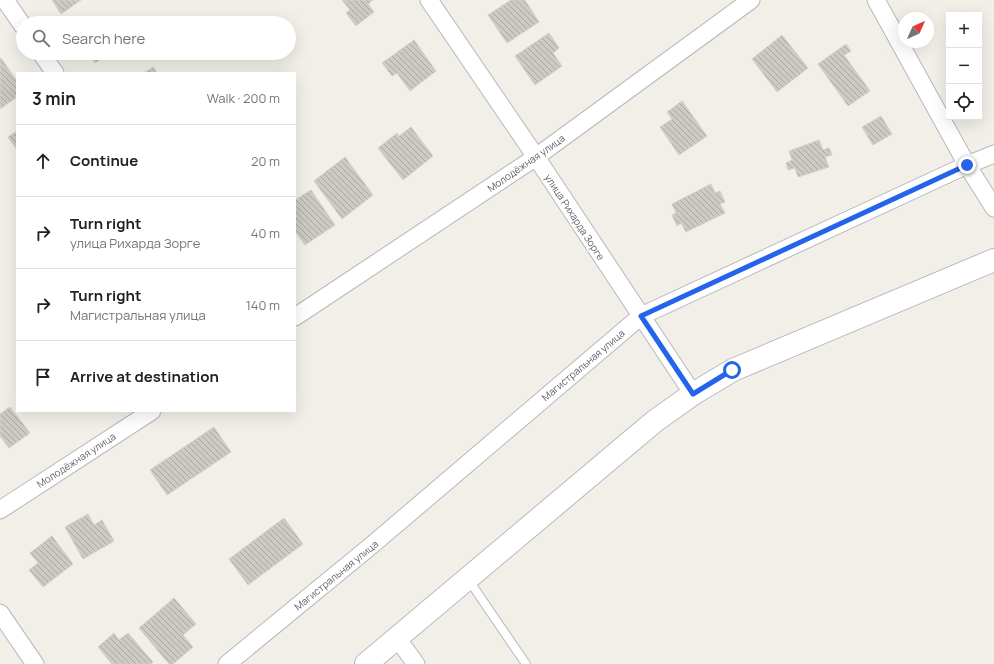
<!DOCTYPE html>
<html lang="en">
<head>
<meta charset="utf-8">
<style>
  :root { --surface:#fff; --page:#f2f2f2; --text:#202124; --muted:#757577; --line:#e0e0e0 }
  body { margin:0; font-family:Manrope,sans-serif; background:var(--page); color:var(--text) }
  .controls { position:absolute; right:12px; top:12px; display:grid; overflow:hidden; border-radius:0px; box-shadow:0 4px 16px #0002 }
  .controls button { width:36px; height:36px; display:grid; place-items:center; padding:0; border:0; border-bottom:1px solid var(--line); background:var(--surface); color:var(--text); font:20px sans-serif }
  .compass { position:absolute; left:898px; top:12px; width:36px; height:36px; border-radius:50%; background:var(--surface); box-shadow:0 4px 16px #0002; rotate:45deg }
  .stop { position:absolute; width:12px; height:12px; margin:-9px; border:3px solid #2563eb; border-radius:50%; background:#fff }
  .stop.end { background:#2563eb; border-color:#fff; box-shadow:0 1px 4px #0008 }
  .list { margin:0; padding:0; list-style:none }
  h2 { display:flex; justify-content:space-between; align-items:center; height:52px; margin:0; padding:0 16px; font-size:17px }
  h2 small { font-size:13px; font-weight:400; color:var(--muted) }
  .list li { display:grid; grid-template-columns:26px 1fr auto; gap:12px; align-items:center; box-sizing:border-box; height:72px; padding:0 16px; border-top:1px solid var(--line) }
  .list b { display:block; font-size:15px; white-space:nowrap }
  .list p { margin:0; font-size:13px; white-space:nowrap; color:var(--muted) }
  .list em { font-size:13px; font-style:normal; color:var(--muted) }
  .icon { flex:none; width:22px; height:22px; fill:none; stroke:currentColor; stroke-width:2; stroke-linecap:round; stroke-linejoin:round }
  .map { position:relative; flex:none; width:994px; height:664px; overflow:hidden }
  .search { position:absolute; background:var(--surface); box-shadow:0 4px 16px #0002; left:16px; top:16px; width:280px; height:44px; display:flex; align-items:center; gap:10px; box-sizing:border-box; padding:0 14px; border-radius:22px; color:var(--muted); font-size:15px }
  .panel { position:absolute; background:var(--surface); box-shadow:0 4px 16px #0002; left:16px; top:72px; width:280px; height:340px; border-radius:0px }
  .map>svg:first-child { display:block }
  .building { fill:url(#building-back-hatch); stroke:#d6d1c6 }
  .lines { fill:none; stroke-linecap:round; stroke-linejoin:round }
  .service-casing { stroke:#b5b8bc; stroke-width:10 }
  .minor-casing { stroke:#b5b8bc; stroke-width:19 }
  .secondary-casing { stroke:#b6babf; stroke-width:24 }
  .service { stroke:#fff; stroke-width:8 }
  .minor { stroke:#fff; stroke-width:17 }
  .secondary { stroke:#fff; stroke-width:22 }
  .route { stroke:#2563eb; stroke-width:5 }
  .labels { text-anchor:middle; stroke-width:3; stroke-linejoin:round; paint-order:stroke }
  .street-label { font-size:10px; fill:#5f6368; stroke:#fff }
</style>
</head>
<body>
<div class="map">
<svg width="994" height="664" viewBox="0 0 994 664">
  <defs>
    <pattern id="building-back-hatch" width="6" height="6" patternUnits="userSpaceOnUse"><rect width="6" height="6" fill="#cccac5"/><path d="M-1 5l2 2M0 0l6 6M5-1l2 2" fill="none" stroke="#a9a8a4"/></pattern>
  </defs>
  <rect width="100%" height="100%" fill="#f1efe8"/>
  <path class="building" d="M52,0H81L61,14Z
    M342,0H373L368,4L374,12L356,26L346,13L350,10Z
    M511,0H525L539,22L507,43L488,15Z
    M104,16L109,23H93Z
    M549,33L559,48L553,53L562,66L535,85L515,56Z
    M782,35L808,68L777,92L752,59Z
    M414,40L436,71L410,91L397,73L392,76L382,63Z
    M846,44L851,51L844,55L870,91L848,106L818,64Z
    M88,53H110L95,63Z
    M1,58L17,81V97L0,109V59Z
    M153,67L157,73H144Z
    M682,101L707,136L679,155L660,127L672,119L667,112Z
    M881,116L892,134L873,145L862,127Z
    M411,127L433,156L403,180L378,148L397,133L399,136Z
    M17,131V150L8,137Z
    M819,140L823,150L829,148L832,155L825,157L829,167L798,177L795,168L788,170L786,163L792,160L789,151Z
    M345,157L373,195L342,219L314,181Z
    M711,184L715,193L720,191L725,202L720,204L725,213L686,232L681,223L677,226L672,215L676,213L672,204Z
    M311,190L335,225L305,245L295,231V200Z
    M10,407L30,433L9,448L0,436V414Z
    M214,427L231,452L167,495L150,470Z
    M88,514L94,525L102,520L114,541L83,559L65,527Z
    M284,518L303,544L248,585L229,559Z
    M52,536L73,564L43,587L29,570L38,563L30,553Z
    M174,598L196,624L183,635L193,647L173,664H169L139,628Z
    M114,633L119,640L128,633L153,662L151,664H112L98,647Z"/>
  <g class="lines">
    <g class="service-casing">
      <path id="service" d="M468,579L526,664"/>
    </g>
    <g class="minor-casing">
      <path id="minor" d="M5,0L23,26
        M429,0L536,157L693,394
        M876,0L967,165L994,208
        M41,53L55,73
        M295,317L536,157L751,0
        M0,510L152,411
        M0,613L35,664
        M397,638L416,664
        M227,664L372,545L641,316L967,165L994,154"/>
    </g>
    <g class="secondary-casing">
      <path id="secondary" d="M366,664L655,421L693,394L733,370L994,260"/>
    </g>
    <use href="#service" class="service"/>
    <use href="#minor" class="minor"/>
    <use href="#secondary" class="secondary"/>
  </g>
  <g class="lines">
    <path class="route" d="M732,370L693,394L641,316L967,165"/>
  </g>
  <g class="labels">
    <g class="street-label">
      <text transform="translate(526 163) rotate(-35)" y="4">Молодёжная улица</text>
      <text transform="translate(575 217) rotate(57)" y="4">улица Рихарда Зорге</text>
      <text transform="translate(583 365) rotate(-40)" y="4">Магистральная улица</text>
      <text transform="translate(76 460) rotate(-33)" y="4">Молодёжная улица</text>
      <text transform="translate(336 575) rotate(-39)" y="4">Магистральная улица</text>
    </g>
  </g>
</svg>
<div class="controls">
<button>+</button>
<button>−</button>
<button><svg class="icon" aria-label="locate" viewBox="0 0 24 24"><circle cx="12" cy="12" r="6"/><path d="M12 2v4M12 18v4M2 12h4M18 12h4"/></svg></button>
</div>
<svg class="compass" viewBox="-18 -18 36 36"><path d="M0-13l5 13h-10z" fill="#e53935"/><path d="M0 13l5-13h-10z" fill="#757577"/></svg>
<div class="stop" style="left:732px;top:370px"></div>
<div class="stop end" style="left:967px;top:165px"></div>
<div class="search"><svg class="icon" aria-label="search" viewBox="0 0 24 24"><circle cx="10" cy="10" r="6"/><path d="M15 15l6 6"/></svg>Search here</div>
<section class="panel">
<h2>3 min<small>Walk · 200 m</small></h2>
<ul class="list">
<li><svg class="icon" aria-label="ahead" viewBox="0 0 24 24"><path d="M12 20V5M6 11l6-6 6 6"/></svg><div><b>Continue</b></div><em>20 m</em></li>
<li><svg class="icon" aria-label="right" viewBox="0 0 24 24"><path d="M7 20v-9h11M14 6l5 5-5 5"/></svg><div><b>Turn right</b><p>улица Рихарда Зорге</p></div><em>40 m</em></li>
<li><svg class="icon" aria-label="right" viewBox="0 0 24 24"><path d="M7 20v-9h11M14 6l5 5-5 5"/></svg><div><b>Turn right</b><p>Магистральная улица</p></div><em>140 m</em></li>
<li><svg class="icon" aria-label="arrive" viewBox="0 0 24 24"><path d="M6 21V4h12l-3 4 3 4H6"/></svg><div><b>Arrive at destination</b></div></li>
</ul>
</section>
</div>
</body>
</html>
